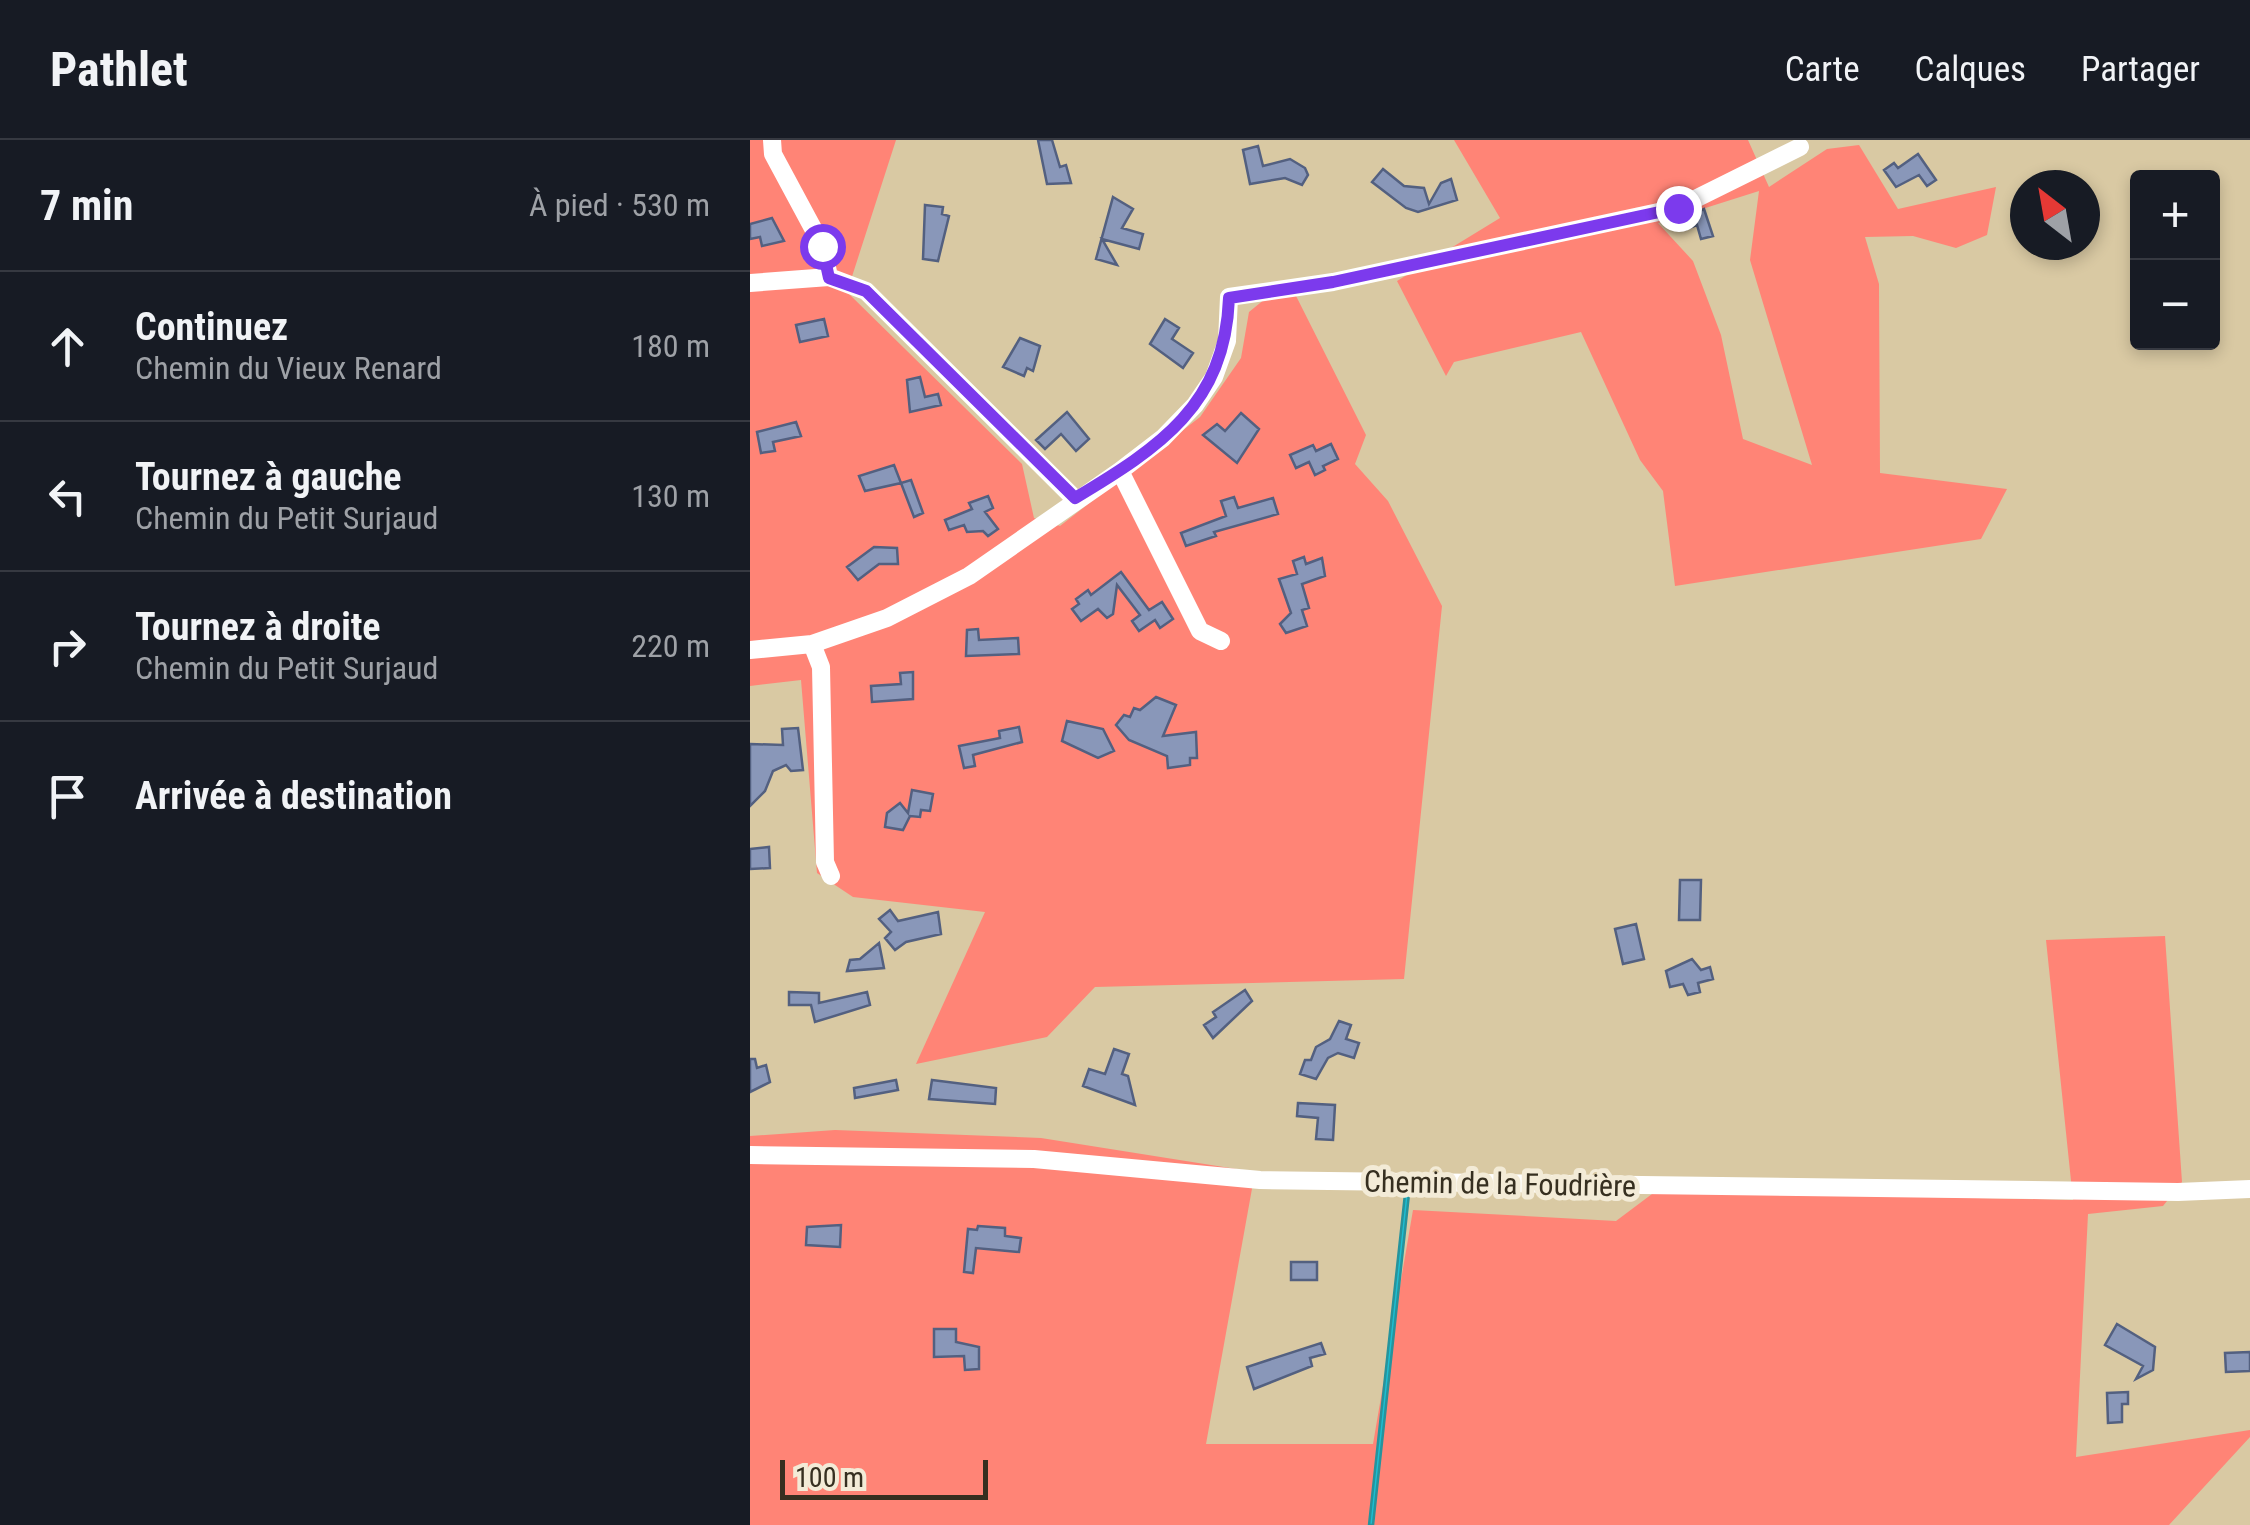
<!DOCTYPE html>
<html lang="fr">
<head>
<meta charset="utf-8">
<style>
  :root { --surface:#171b24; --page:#242831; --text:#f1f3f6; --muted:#9ea1a6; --line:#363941 }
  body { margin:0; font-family:"Roboto Condensed",sans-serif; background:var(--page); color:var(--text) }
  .controls { position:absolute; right:30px; top:30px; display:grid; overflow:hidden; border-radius:10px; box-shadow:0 5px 15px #0003 }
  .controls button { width:90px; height:90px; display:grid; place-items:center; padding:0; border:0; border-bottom:2px solid var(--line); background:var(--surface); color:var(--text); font:50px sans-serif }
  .compass { position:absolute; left:1260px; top:30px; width:90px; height:90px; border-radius:50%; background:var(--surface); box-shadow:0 5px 15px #0003; rotate:329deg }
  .scale { position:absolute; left:30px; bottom:25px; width:208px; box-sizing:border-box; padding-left:10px; border:5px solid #362f20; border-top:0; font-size:28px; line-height:35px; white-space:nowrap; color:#362f20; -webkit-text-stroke:8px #f3ebd7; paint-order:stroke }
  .stop { position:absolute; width:30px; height:30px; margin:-22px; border:8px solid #7c3aed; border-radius:50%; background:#fff }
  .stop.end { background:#7c3aed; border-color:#fff; box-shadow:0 2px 10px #0008 }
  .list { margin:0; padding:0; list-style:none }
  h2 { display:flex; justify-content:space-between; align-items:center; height:130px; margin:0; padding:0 40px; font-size:42px }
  h2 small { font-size:32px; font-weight:400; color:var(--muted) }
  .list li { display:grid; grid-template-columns:65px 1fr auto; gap:30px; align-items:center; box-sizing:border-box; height:150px; padding:0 40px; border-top:2px solid var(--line) }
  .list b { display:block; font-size:38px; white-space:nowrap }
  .list p { margin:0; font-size:32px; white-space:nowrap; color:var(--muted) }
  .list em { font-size:32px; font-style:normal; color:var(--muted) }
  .icon { flex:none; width:55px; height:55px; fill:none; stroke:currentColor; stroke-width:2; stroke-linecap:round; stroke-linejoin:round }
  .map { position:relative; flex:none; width:1500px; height:1385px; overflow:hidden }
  header { display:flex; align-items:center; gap:60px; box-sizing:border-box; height:140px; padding:0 50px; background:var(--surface); border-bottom:2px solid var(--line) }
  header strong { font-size:48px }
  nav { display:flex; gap:55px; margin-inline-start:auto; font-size:35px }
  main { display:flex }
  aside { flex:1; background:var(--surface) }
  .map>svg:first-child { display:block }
  .green { fill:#ff8476; fill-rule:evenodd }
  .water { fill:#1fbed1; stroke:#26939c; stroke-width:2.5 }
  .building { fill:#8997b9; stroke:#536080; stroke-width:2.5 }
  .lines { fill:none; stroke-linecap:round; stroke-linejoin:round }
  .minor { stroke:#fff; stroke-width:18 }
  .route { stroke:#7c3aed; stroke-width:12 }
  .labels { text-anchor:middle; stroke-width:10; stroke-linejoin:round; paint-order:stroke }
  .street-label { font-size:30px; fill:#362f20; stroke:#f3ebd7 }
</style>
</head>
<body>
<header>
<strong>Pathlet</strong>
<nav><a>Carte</a><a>Calques</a><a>Partager</a></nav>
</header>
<main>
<aside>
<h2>7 min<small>À pied · 530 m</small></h2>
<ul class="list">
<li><svg class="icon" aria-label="ahead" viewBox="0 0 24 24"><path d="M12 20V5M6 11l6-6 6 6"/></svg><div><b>Continuez</b><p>Chemin du Vieux Renard</p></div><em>180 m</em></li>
<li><svg class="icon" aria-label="left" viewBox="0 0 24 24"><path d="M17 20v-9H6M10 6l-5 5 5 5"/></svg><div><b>Tournez à gauche</b><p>Chemin du Petit Surjaud</p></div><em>130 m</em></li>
<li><svg class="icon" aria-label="right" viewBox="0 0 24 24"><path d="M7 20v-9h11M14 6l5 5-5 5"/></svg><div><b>Tournez à droite</b><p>Chemin du Petit Surjaud</p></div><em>220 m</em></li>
<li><svg class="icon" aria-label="arrive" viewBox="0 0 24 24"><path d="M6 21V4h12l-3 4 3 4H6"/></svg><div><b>Arrivée à destination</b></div></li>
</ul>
</aside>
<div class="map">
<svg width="1500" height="1385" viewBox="0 0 1500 1385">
  <rect width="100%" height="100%" fill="#d9c9a3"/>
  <path class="green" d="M0,0H146L97,152L272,324L284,378L310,386L450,277L491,218L499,172L538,140L616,295L605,324L638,361L692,466L654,839L345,847L297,897L166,924L235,772L103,757L67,733L51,540L0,546Z
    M704,0H998L1019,47L1077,9L1109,5L1148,69L1246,47L1237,95L1206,108L1163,96L1115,97L1129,144L1130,333L1257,349L1231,399L925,446L913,351L890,320L831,192L704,222L696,236L647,141L750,78ZM1009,51L1000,120L1062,325L993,299L971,195L943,121L908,83Z
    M1415,796L1432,1042L1413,1066L1338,1074L1326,1317L1500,1290V1297L1419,1385H0V996L85,990L291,998L505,1032L456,1304H623L663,1070L866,1081L906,1051L1323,1060L1296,800Z"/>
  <path class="water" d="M655,1054H659L623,1385H619Z"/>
  <path class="building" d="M288,0H302L310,27L316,25L321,43L297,44Z
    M508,6L513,26L540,19L555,28L558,35L552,45L535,38L500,44L493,10Z
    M1168,14L1186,40L1177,46L1169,35L1146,47L1134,30L1144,23L1148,28Z
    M633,29L654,46L674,48L679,64L691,43L701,39L707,60L668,72L656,68L622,42Z
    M363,57L383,69L372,88L393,94L389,109L352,99L367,125L346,119Z
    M175,65L193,67L192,74L199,76L188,121L173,119Z
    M954,69L963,96L951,99L947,85L936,89L933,79Z
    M22,78L34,101L12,106L10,97L0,99V84Z
    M74,179L78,196L50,202L46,185Z
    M415,179L429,188L422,199L443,213L433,228L400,204Z
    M270,198L290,206L283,231L277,228L274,236L253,227Z
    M170,237L175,257L188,254L191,265L160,272L157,240Z
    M317,272L339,299L326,311L311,294L295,309L286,300Z
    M491,273L509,289L487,323L453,295L467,284L475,291Z
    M46,282L51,296L23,302L25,311L11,313L7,292Z
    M581,304L588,319L573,326L575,330L565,335L559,322L546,328L540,315L563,305L566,311Z
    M144,325L151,343L115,351L109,336Z
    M161,340L173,373L164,377L151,343Z
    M238,356L243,368L235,372L248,389L238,396L233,391L217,392L214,385L199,390L195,380L222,369L219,363Z
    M484,357L488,368L523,358L528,374L464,392L466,396L436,406L431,393L476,376L471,361Z
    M124,407L147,408L148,424H129L108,440L97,427Z
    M554,417L556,424L572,418L575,436L552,444L559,468L552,470L557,486L536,493L530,484L541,473L529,439L547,434L543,421Z
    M371,432L399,470L412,462L423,479L410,488L405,480L389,491L382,481L390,475L367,445L363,474L357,478L348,469L331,481L322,469L329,464L326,459L338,450L341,455Z
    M228,489L229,500L268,498L269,514L216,516L217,490Z
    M163,532V559L122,562L121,546L151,544L150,533Z
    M406,557L426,565L413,596L446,592L447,618H440V625L418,628L417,616L379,600L366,585L374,575L380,577L384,568L390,570Z
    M317,581L353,589L364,611L348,618L312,601Z
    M269,587L272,602L223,615L225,626L214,628L209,606L250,598L249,591Z
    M48,588L53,630L41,631L36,625L23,631L15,651L0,666V604L33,605L32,589Z
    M162,650L183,654L180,671L171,670L170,677L160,676L153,690L135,687L137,673L150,663L158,673Z
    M19,707L20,728L0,729V709Z
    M930,740H951L950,780H929Z
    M140,770L148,781L188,772L191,794L156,802L145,810L135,798L141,792L129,779Z
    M886,784L894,819L873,824L865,789Z
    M129,803L134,828L97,831L100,820L110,819Z
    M942,819L951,830L960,827L963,839L948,843L950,852L938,855L933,844L920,847L916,831Z
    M495,850L502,861L463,898L454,885L466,877L463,872Z
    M39,852L69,853V863L117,852L120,865L65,882L61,865H39Z
    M589,881L601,885L596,899L609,903L604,918L588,913L578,918L566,939L550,934L555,920H561L566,907L580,899Z
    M364,909L379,914L372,934L378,936L385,965L333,946L339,929L355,934Z
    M0,919H5L7,928L16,925L20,942L0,952Z
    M146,940L148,950L105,958L104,948Z
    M182,940L246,948L245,964L179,959Z
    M548,963L585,965L583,1000L566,999L568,978L547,976Z
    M91,1085L90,1107L56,1105L57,1087Z
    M228,1086L255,1088V1096L271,1098L269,1112L226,1108L223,1133L214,1132L218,1089L227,1090Z
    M541,1122H567V1140H541Z
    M1367,1184L1405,1207L1403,1230L1386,1239L1393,1226L1355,1205Z
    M184,1189H206V1202L229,1207V1229L215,1230L214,1216L184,1217Z
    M571,1203L575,1214L560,1218L562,1226L504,1249L497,1227Z
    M1500,1212V1231L1476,1232L1475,1213Z
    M1378,1252V1264H1372V1282L1358,1283L1357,1253Z"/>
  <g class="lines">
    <path class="minor" d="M22,0L23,14L73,107L79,137
      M0,143L79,137L116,151L325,359
      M370,331L450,491L471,501
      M62,504L71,527L75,722L81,736
      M0,510L62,504L137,478L219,436L370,331L413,298L445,265L464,237L477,201L479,157L583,142L927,68L1050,7
      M0,1015L284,1019L510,1040L1428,1052L1500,1049"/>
  </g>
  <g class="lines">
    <path class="route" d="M72,106L79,138L116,151L325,358C410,307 475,265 479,158L583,142L928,68"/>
  </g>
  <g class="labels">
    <g class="street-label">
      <text transform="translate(750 1044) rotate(1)" y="10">Chemin de la Foudrière</text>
    </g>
  </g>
</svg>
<div class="controls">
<button>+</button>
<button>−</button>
</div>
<svg class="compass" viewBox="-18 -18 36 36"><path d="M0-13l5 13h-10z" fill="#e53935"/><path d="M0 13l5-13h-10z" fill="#9ea1a6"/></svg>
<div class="scale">100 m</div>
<div class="stop" style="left:72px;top:106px"></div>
<div class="stop end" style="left:928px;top:68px"></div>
</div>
</main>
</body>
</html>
